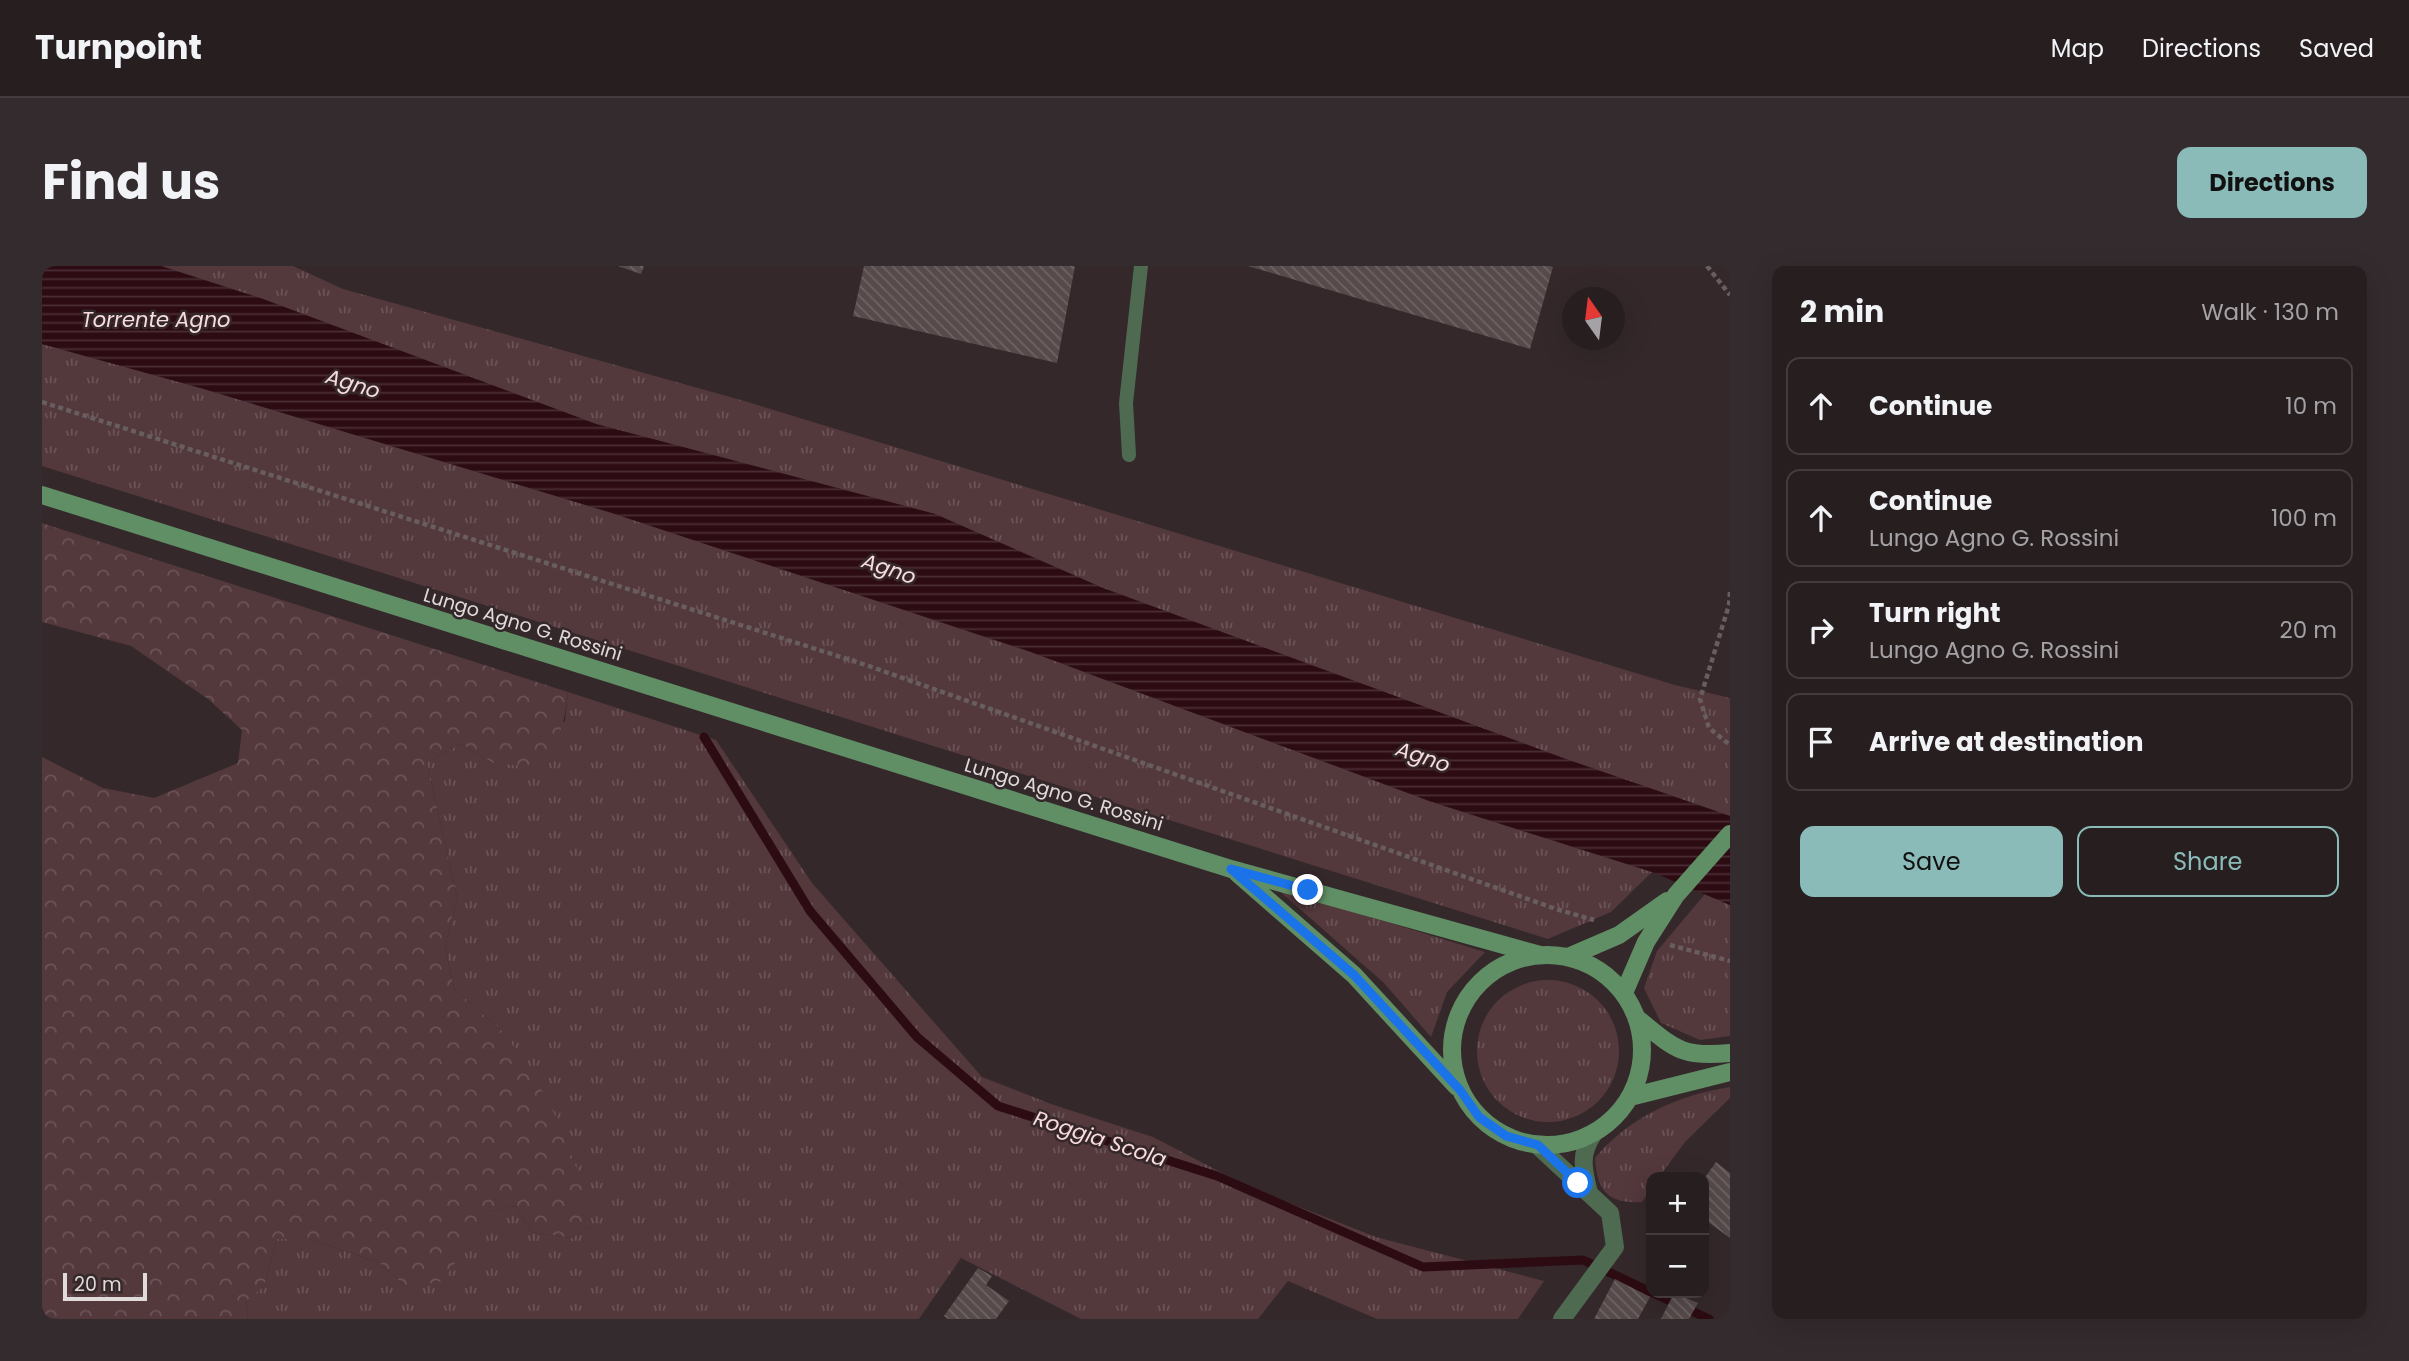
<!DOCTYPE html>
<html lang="en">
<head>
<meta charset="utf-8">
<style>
  :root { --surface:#271e20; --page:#332b2d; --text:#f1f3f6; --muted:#a4a2a5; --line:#433c3e; --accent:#8bbbb9 }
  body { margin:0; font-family:Poppins,sans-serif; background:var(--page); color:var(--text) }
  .controls { position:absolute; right:21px; bottom:21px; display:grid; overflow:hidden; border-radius:14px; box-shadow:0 7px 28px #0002 }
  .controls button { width:63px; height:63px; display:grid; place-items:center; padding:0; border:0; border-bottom:2px solid var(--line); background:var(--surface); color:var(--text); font:35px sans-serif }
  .compass { position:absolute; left:1520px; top:21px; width:63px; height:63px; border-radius:50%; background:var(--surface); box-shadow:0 7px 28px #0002; rotate:346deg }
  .scale { position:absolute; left:21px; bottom:18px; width:84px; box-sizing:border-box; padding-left:7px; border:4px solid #e1dada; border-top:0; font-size:19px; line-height:24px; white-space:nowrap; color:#e1dada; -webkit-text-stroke:5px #34282a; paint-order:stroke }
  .stop { position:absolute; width:21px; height:21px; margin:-16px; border:5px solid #1a73e8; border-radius:50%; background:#fff }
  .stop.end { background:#1a73e8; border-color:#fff; box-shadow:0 2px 7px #0008 }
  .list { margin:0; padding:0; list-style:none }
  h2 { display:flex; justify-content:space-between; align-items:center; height:91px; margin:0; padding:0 28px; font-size:30px }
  h2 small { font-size:23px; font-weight:400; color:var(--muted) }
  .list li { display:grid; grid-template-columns:46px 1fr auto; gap:21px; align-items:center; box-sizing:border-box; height:98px; margin:0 14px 14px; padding:0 14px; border:2px solid var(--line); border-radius:14px }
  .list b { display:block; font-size:26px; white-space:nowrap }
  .list p { margin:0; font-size:23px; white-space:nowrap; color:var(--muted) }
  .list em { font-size:23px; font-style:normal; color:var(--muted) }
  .actions { display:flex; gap:14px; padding:21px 28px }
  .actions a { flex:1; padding:16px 0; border:2px solid var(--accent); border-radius:14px; text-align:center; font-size:24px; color:var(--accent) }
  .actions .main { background:var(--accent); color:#111 }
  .icon { flex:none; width:38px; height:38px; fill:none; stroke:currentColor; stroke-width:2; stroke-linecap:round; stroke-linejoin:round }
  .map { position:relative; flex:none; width:1688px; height:1053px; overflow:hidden; border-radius:14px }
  header { display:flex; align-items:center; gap:42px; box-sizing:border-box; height:98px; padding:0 35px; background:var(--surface); border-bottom:2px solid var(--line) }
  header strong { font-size:33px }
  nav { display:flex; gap:38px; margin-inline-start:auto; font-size:24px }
  .intro { display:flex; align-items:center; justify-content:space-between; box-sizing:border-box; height:168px; padding:0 42px }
  h1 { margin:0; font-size:49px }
  .button { padding:18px 32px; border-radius:14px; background:var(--accent); color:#111; font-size:24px; font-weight:700 }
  main { display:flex; gap:42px; padding:0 42px }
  aside { flex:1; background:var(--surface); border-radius:14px; box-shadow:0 7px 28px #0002 }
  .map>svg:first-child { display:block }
  .grass { fill:url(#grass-tufts) }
  .forest { fill:url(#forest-crowns) }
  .water { fill:url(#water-rules) }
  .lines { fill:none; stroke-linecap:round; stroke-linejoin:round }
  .stream { stroke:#2d0b13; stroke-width:9 }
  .building { fill:url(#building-back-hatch) }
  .path { stroke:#685e5f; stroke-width:4.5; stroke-dasharray:5 3.5; stroke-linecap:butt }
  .service { stroke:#4e6b51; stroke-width:14 }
  .minor { stroke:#4e6b51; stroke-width:18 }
  .secondary { stroke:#608e65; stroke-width:18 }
  .route { stroke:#1a73e8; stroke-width:9 }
  .labels { text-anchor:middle; stroke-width:5; stroke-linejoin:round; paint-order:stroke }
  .street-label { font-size:19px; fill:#e1dada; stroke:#34282a }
  .water-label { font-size:21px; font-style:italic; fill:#fadbdf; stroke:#34282a }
</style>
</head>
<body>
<header>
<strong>Turnpoint</strong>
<nav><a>Map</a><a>Directions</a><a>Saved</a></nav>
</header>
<div class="intro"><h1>Find us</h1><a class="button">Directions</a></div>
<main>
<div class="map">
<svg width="1688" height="1053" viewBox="0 0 1688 1053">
  <defs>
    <pattern id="grass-tufts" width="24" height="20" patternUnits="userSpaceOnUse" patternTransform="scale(1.75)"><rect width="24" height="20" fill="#53383c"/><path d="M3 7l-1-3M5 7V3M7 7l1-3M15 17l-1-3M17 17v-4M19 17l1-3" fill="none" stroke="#6b5458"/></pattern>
    <pattern id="forest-crowns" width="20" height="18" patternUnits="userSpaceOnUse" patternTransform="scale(1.75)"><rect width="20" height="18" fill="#53383c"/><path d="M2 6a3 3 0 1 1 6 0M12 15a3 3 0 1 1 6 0" fill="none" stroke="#6b5458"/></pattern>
    <pattern id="water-rules" width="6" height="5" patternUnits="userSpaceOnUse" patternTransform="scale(1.75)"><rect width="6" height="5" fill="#2d0b13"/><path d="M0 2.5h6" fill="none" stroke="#4b2e35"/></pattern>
    <pattern id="building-back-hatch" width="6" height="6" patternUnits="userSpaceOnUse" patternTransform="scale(1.75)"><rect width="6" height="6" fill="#564a4b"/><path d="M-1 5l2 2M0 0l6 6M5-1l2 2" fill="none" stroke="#6e6464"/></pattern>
  </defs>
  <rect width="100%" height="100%" fill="#34282a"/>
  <path class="grass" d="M119,0H251L301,23L699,134L1633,419L1688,432V550L1521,492L1061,322L893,248L554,158L221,33Z
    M0,78L162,123L570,247L989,386L1390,536L1610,606L1569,646L1506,673L0,200Z
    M526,426L674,474L770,617L940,811L1009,838L1111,871L1209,922L1334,971L1502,1015L1476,1053H1335L1246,1015L1216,1053H1039L919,992L877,1053H206L204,1034L222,1020L235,973H268L338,997L365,1022L426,978L440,947L474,940L490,966L529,972L548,961L464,769L412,722L403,682L415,631L385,496L419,478L453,498L523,455Z
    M1234,622L1443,686L1405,726L1389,771L1342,717Z
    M1663,628L1688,639V770L1658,774L1619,757L1602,722L1615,685Z
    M1435 785a71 71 0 1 1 142 0a71 71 0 1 1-142 0Z
    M1688,821V832L1643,876L1617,911H1609V922L1600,936C1566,938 1555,925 1553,892C1587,851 1636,829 1688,821Z"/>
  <path class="forest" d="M0,257L526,426C522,462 518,475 491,500L453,498L419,478L385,496L415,631L403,682L412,722L464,769L508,837L539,913L548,961L529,972L490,966L474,940L441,947L426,978L401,1015L365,1022L338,997L268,973H235L222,1020L204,1035L206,1053H0V491L61,522L112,532L196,497L200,464L166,433L89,380L0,356Z"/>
  <path class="water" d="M0,0H119L221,33L554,158L893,248L1061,322L1521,492L1688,550V639L1610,606L1390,536L989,386L570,247L162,123L0,78Z"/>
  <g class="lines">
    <path class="stream" d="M662,471L768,645L875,771L956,840L1175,910L1381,1001L1541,994L1609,1026
      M1611,1027L1667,1053"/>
  </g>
  <path class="building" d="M576,0H602L599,8Z
    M822,0H1033L1015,97L811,50Z
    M1206,0H1508L1511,1L1488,83Z
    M1674,896L1688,907V972L1662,953V913Z
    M936,1002L950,1010L944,1019L967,1035L954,1053H906L902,1050Z
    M1573,1013L1608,1031L1596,1053H1552Z
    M1632,1027L1656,1037L1647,1053H1619Z"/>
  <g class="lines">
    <path class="path" d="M1665,0L1688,29
      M0,136L824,399L1514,643L1552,654
      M1688,326L1687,339L1658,433L1667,462L1688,479
      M1628,679L1688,695"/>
    <path class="service" d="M1087,189L1084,137L1099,0"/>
    <path class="minor" d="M1495,879L1568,947L1573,981L1520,1053
      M1547,927C1541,903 1537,888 1552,867"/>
    <path class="secondary" d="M0,229L1189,603L1498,689
      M1195,607L1312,709L1415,821
      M1410 784a95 95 0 1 1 190 0a95 95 0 1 1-190 0Z
      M1526,691L1577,669L1625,635
      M1582,727L1604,676L1634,629L1688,568
      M1596,753C1632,782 1639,792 1688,787
      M1588,831L1688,806"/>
  </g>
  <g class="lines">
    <path class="route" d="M1266,624L1189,603L1312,709L1418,824L1437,851L1464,870L1496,879L1536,917"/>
  </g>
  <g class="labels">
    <g class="street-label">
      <text transform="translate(481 358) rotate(17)" y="7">Lungo Agno G. Rossini</text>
      <text transform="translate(1022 528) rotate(17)" y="7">Lungo Agno G. Rossini</text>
    </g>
    <g class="water-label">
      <text x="114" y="61">Torrente Agno</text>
      <text transform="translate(311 118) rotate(17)" y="7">Agno</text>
      <text transform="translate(847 303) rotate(19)" y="7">Agno</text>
      <text transform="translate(1381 491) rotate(19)" y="7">Agno</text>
      <text transform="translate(1058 873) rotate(18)" y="7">Roggia Scola</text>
    </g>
  </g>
</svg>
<div class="controls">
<button>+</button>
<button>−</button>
</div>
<svg class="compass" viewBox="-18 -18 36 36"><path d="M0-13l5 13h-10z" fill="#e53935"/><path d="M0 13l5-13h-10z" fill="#a4a2a5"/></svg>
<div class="scale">20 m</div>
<div class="stop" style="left:1536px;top:917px"></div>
<div class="stop end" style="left:1266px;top:624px"></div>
</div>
<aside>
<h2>2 min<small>Walk · 130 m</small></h2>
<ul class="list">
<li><svg class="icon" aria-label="ahead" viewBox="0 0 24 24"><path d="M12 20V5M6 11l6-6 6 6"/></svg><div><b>Continue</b></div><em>10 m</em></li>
<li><svg class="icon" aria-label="ahead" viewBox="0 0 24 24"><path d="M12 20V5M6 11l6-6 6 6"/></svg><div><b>Continue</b><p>Lungo Agno G. Rossini</p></div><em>100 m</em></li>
<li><svg class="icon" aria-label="right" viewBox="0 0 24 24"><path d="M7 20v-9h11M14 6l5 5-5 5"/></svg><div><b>Turn right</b><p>Lungo Agno G. Rossini</p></div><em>20 m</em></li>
<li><svg class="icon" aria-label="arrive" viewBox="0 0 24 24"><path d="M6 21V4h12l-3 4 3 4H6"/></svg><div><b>Arrive at destination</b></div></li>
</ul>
<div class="actions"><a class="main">Save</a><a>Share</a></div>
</aside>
</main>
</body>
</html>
